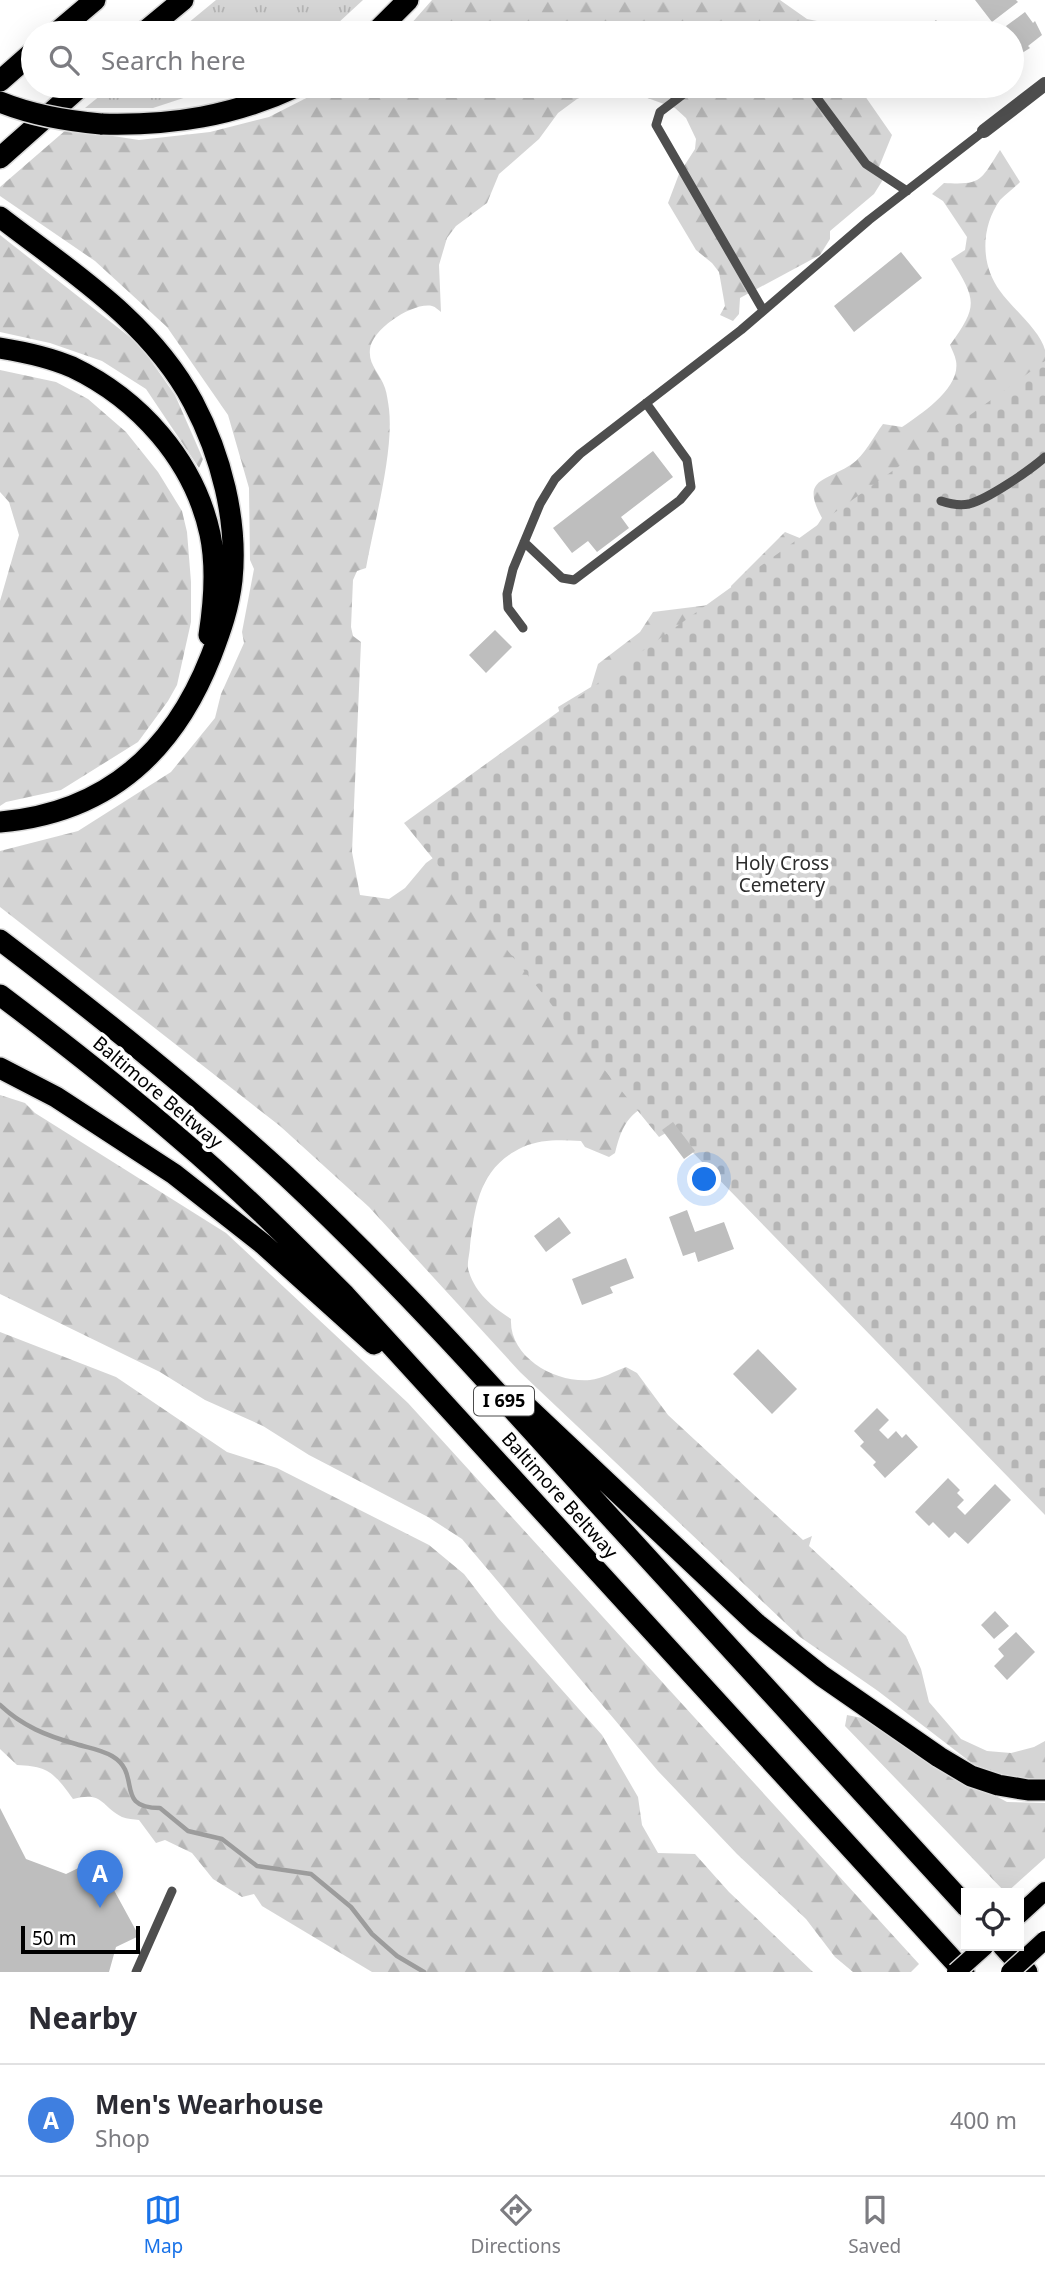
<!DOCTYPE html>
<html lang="en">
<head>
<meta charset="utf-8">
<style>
  :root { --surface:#fff; --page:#f2f2f3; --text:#2b2b33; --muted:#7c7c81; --line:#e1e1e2; --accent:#1a73e8 }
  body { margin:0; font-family:"Noto Sans",sans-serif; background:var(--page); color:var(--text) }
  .controls { position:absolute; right:21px; bottom:21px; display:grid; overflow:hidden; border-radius:0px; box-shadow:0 7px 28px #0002 }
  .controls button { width:63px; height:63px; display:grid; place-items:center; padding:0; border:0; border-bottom:2px solid var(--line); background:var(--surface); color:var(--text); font:35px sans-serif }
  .scale { position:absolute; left:21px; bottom:18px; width:119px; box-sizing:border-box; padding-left:7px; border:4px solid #000; border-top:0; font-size:19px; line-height:24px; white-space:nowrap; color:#000; -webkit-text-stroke:5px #fff; paint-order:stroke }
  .you { position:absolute; left:705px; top:1180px; width:24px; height:24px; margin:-18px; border:5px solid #fff; border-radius:50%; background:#1a73e8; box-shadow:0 0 0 10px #1a73e833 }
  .badge { display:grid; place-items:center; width:46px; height:46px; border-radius:50%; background:var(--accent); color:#fff; font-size:23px; font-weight:700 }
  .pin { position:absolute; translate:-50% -58px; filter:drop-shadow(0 2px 4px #0008) }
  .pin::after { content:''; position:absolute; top:37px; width:24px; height:21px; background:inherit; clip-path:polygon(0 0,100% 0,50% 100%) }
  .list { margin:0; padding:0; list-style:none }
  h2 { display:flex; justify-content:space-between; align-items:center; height:91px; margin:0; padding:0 28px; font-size:30px }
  h2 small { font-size:23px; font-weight:400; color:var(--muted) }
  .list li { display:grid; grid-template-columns:46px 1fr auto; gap:21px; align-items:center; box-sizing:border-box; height:112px; padding:0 28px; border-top:2px solid var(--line) }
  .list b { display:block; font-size:26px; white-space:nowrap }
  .list p { margin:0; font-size:23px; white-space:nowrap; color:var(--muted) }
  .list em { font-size:23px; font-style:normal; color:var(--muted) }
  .icon { flex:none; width:38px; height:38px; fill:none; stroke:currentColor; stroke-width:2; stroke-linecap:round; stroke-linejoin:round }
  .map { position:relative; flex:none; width:1045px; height:1972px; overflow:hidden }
  .search { position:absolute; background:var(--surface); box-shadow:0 7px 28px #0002; left:21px; right:21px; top:21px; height:77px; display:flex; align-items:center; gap:18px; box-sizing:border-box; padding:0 24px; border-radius:38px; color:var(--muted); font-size:26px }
  .sheet { height:203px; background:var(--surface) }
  nav { display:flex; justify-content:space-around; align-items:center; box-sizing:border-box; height:98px; border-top:2px solid var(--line); background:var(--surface); font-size:19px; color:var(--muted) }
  nav a { display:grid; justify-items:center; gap:4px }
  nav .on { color:var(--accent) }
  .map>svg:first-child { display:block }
  .grass { fill:url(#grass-tufts) }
  .forest { fill:url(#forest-firs) }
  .cemetery { fill:url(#cemetery-stones) }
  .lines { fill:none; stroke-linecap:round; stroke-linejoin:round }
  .stream { stroke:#9c9c9c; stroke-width:4.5 }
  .building { fill:#bebebe }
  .primary-casing { stroke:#dbdbdb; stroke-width:21 }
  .motorway-casing { stroke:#dbdbdb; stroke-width:24 }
  .service { stroke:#4e4e4e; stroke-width:9 }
  .minor { stroke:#4e4e4e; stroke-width:14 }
  .primary { stroke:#000; stroke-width:18 }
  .motorway { stroke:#000; stroke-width:21 }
  .primary-bridge-casing { stroke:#dbdbdb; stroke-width:21; stroke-linecap:butt }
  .motorway-bridge-casing { stroke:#dbdbdb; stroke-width:24; stroke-linecap:butt }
  .primary-bridge { stroke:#000; stroke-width:18 }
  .motorway-bridge { stroke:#000; stroke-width:21 }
  .labels { text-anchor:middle; stroke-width:7; stroke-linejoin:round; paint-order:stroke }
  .shield { fill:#fff; stroke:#4c4c4c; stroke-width:2 }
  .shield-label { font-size:18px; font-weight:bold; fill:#000 }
  .park-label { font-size:19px; fill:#2c2c2c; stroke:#fff }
  .street-label { font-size:19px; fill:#000; stroke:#fff }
</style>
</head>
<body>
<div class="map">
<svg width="1045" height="1972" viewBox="0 0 1045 1972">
  <defs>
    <pattern id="grass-tufts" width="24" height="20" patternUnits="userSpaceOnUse" patternTransform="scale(1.75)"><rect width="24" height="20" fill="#d5d5d5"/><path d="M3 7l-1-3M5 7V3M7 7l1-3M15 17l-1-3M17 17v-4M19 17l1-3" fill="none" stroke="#b5b5b5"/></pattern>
    <pattern id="forest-firs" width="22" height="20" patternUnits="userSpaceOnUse" patternTransform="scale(1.75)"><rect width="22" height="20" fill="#d5d5d5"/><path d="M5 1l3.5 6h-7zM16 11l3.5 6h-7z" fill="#b5b5b5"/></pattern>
    <pattern id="cemetery-stones" width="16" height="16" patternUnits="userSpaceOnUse" patternTransform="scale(1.75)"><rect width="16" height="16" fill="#d5d5d5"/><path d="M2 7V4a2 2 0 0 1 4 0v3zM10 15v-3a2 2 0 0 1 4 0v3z" fill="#b5b5b5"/></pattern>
  </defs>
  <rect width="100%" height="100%" fill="#fff"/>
  <path class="grass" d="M216,0H363L337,24L322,33H176Z
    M112,86H220L153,108H85Z"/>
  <path class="forest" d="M432,0H780L807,19L832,24L833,33H403Z
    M330,86H858L892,135L879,167L884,178L874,194L830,231V239L820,255L740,298L739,314L733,321L720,315L725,306L719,272L712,263L696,250L668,203L679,174L695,149L696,139L686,118L675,108L631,92L592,93L577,99L558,113L539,139L499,174L487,203L456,226L447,238L439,265L441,312C438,310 436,307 432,306C413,302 372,329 370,349C368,365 380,373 385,388C387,394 388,402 389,409C394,452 374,523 366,568L357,571L353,580L351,627L353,636L361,642L352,852L360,895L389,899L405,888L426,863L447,848L560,714L558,707L591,687L598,664L640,632L653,612L733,602L731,586L785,532L807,541L822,518C800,478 825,482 852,464C864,456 874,436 883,424L902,427C921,414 961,388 956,361C955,355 952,350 950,345C979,305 976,300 951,259L965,250L967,237L943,201L932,194L944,183C982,185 980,181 1000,150L1020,182C1014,188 1006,194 1000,200C981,227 980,264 1000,291C1011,307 1040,330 1045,350C1045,359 1045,373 1045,382L667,1093C634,1113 625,1113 615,1153L609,1157L585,1147L581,1141C560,1140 542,1139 523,1147C480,1167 475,1204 470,1246C470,1253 466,1265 469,1272C476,1294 493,1307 511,1319C509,1357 555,1383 590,1380C602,1379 615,1371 626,1367L637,1373L668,1415L803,1540L812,1536L809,1546L906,1636L921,1669L929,1702L961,1739L987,1751L1011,1753L1034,1747L1045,1741V1781L1039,1782L999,1775L973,1764L878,1691L800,1637L520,1372L369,1207L280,1126L0,907V851L78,831L171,772L215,718L221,694L244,643L242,632L254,569L250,560L249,488L228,415L167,327L95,261L0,196V187L67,129L139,140L210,132L269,117Z
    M0,235L140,345L175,395L203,459L199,468L146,389L102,361L50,343L0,332Z
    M0,370L56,382L88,399L126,432L158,472L182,511L187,532L191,582V622L177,685L168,701L138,742L61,790L6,802L0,806V601L19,535L9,502L0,492Z
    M0,1095L25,1103L35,1113L226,1233L408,1403L919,1964L911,1972H853L835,1957L806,1919L737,1854L658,1771L462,1539L428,1517L309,1455L263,1426L205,1400L160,1372L0,1294Z
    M0,1332L116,1377L227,1452L277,1468L429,1545L464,1574L498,1618L602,1735L638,1797L642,1825L658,1853L695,1854L729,1892L813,1972H372L262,1906L254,1894L242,1897L213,1879L192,1853L165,1840L156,1843L139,1820C134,1819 127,1819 122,1817C100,1805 103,1791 73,1799C55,1774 49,1766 17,1765L0,1749Z
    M847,1715L862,1718L932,1762L1007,1802L1045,1803V1858L1006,1893L845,1726Z"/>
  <path class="cemetery" d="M1045,361V1515L671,1130L659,1137L404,823Z"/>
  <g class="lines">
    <path class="stream" d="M0,1705C22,1726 47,1736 76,1744C89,1748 100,1749 112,1756C143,1774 113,1808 160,1808L188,1831L222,1839L257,1866L311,1874L351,1907L372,1934L397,1956L424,1972"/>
  </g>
  <path class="building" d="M975,0H1016L1018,2L992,22Z
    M1025,12L1033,23L1035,21L1042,35L1028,46L1030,48L1019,55L1012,46L1014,37L1006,26Z
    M936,20L947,33H919Z
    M914,21L919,27L910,33L905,28Z
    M901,252L922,278L854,332L834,306Z
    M653,451L673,477L621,517L629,528L597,552L588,541L572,553L553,528Z
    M495,630L512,647L486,673L469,655Z
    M673,1122L695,1151L684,1159L662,1130Z
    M687,1210L695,1232L724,1222L734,1249L698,1262L695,1252L683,1256L669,1217Z
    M559,1217L571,1233L546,1252L534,1236Z
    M626,1258L634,1278L610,1287L613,1293L582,1305L572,1279Z
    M758,1349L797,1389L772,1414L733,1374Z
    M877,1408L889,1420L879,1430L888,1439L896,1431L902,1438L906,1434L918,1447L885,1478L873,1465L876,1462L860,1446L864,1442L854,1431Z
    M948,1478L960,1490L957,1493L964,1500L957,1507L965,1515L995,1484L1011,1500L968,1544L955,1532L949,1538L933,1522L929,1526L915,1512Z
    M995,1611L1009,1626L994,1639L981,1625Z
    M1016,1632L1035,1652L1007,1680L994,1666L1004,1656L998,1649Z
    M0,1808L26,1859L66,1874L97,1859L139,1936L116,1947L109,1972H0Z"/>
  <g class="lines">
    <g class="primary-casing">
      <path id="primary" d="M1019,1915L1045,1891"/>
    </g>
    <g class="motorway-casing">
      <path id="motorway" d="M56,33L95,0
        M143,33L183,0
        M375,33L408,0
        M0,81L33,52
        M101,124C172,126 234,116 298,86
        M0,158L81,86
        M0,217C70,271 150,321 193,402C221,455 238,520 232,580C229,607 221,630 211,656C173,753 106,813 0,822
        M0,348C25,352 49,357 72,367C139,399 194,460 210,534C217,567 214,603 209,635
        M0,940C99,1015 195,1092 286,1176C393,1276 492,1386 590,1495C716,1632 841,1769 966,1906
        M0,995C61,1041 121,1088 179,1138C237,1187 291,1241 345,1295L964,1972
        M0,1068L56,1097L174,1174L263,1244L374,1344
        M526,1406L757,1624L822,1676L939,1757L971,1776L998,1785L1028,1790H1045
        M1003,1946L1027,1972"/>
    </g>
    <path class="service" d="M694,86L660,112L656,125L763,310
      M808,86L866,164L907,191
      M941,501C950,504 959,506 969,504C988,499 1029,471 1045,457
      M524,542L562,578L574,580L680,500L691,487L687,460L646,403
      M523,628L508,608L507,594L513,569L540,504L555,479L580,454L741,330L869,220L984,131
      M136,1972L172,1891"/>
    <path class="minor" d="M984,131L1045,84"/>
    <use href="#primary" class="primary"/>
    <use href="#motorway" class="motorway"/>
    <g class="primary-bridge-casing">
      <path id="primary-bridge" d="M956,1972L985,1946
        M1010,1972L1045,1940"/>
    </g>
    <g class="motorway-bridge-casing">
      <path id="motorway-bridge" d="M0,102C32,115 67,121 101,124"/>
    </g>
    <use href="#primary-bridge" class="primary-bridge"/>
    <use href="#motorway-bridge" class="motorway-bridge"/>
  </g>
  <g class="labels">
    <rect class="shield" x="474" y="1386.5" width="60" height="29" rx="5"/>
    <g class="shield-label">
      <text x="504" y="1407">I 695</text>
    </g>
    <g class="park-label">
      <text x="782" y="870">Holy Cross<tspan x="782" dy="22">Cemetery</tspan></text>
    </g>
    <g class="street-label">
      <text transform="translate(158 1092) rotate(40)" y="7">Baltimore Beltway</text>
      <text transform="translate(560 1495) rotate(48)" y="7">Baltimore Beltway</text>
    </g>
  </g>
</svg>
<div class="controls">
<button><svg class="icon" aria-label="locate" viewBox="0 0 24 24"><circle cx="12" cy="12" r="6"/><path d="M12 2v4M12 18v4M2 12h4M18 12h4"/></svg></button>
</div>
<div class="scale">50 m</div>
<div class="you"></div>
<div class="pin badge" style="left:100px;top:1908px;background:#3f7fe0">A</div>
<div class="search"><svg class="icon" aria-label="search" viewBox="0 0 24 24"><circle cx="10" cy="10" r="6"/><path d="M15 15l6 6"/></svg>Search here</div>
</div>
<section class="sheet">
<h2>Nearby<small></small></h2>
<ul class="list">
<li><span class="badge" style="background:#3f7fe0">A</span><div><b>Men's Wearhouse</b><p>Shop</p></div><em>400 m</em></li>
</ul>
</section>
<nav>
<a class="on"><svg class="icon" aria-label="map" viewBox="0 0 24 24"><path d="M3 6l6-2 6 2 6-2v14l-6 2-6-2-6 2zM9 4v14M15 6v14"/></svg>Map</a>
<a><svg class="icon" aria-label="directions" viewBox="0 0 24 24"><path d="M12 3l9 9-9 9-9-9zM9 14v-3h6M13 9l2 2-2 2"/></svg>Directions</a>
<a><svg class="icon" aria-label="saved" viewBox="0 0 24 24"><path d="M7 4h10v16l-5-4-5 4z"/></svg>Saved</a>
</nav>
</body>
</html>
